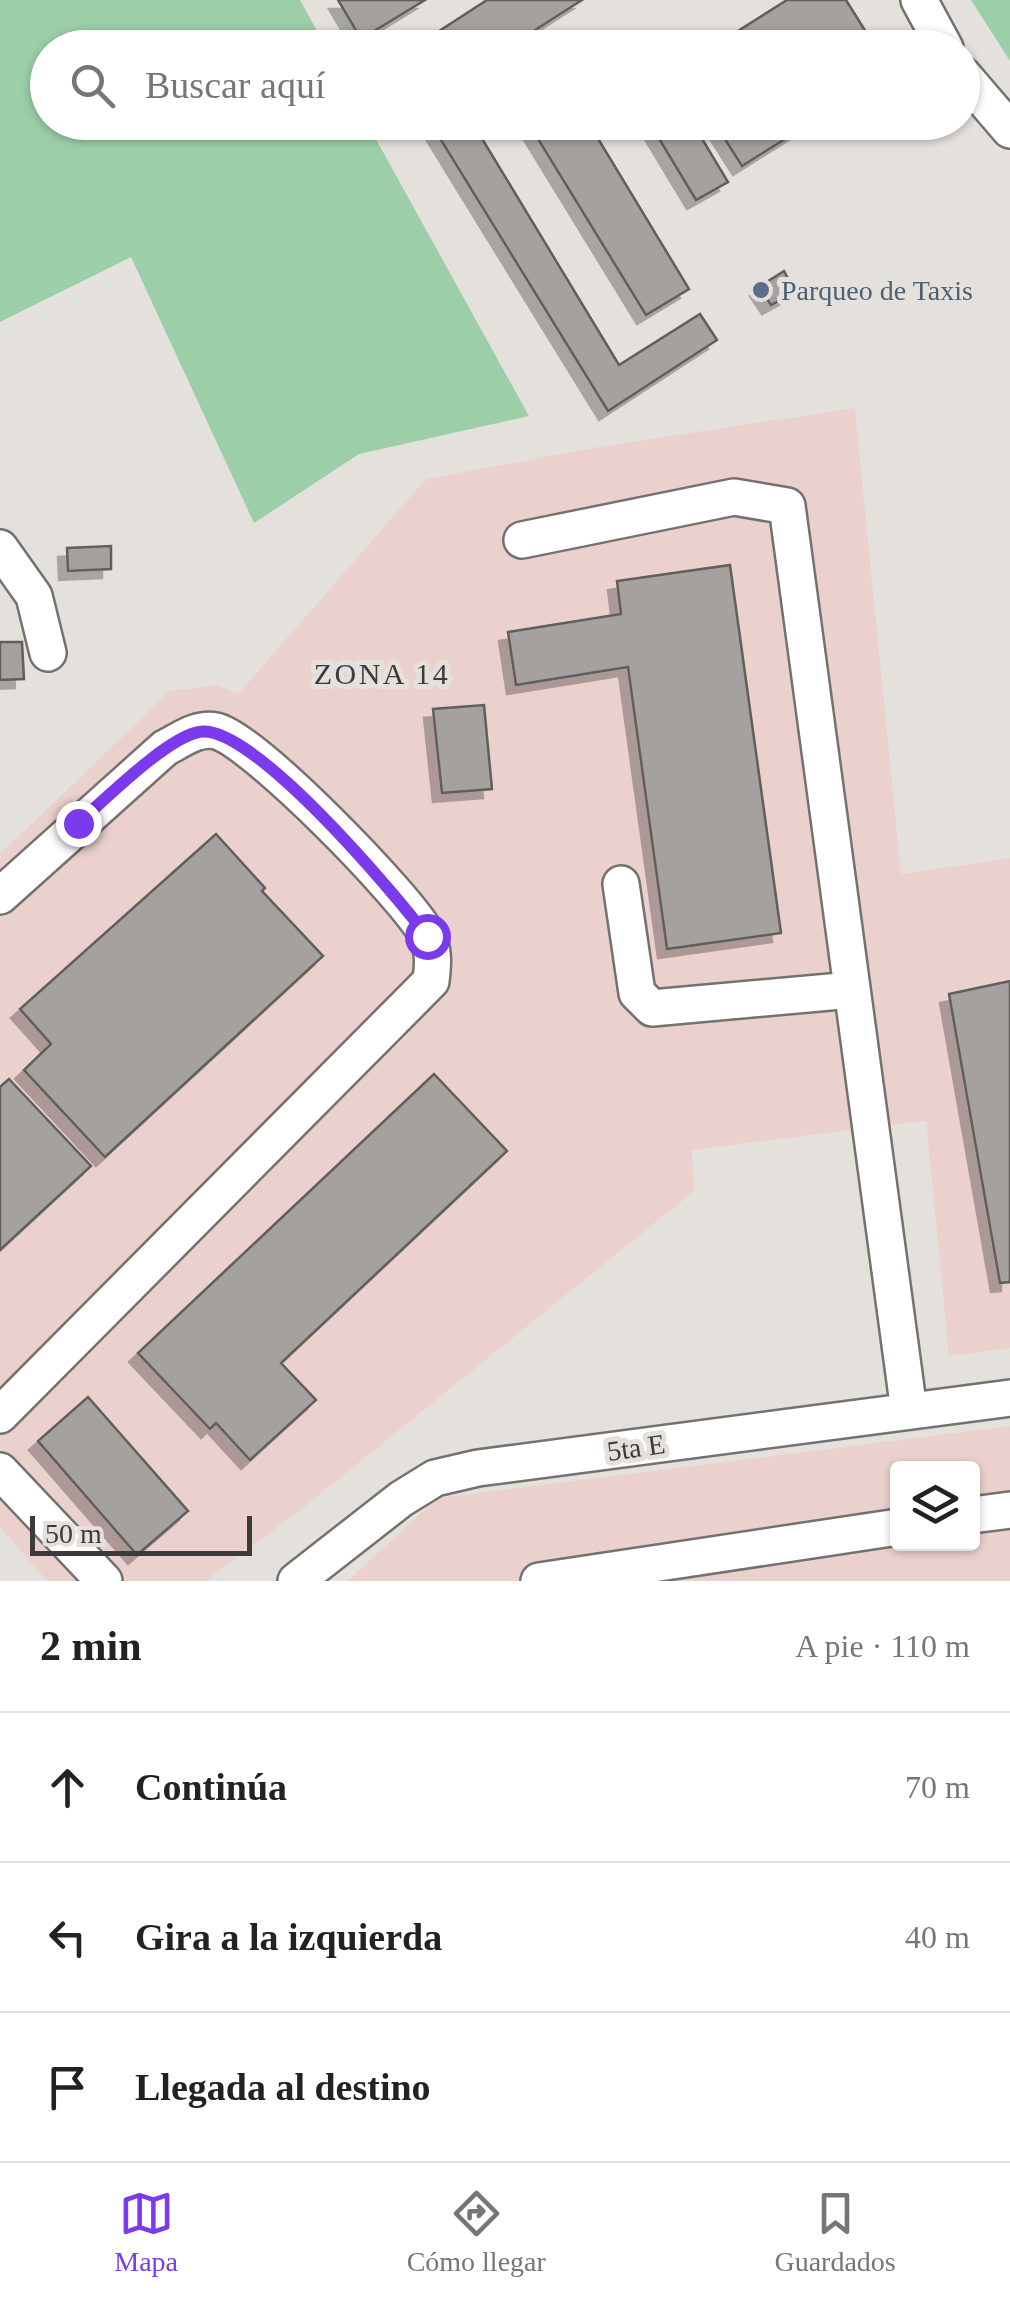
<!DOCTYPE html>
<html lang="es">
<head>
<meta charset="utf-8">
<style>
  :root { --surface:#fff; --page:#f2f2f2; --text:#222; --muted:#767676; --line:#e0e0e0; --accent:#7c3aed }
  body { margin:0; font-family:"Times New Roman",serif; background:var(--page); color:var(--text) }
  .controls { position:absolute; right:30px; bottom:30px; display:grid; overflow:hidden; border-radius:10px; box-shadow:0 2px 8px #0004 }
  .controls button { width:90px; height:90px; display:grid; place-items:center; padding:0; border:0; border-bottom:2px solid var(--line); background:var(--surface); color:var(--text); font:50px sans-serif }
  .scale { position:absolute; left:30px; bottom:25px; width:222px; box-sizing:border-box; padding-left:10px; border:5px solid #3c3b39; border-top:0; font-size:28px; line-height:35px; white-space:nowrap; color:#3c3b39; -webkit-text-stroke:8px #e4e1dd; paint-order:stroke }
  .stop { position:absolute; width:30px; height:30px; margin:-22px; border:8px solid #7c3aed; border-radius:50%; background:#fff }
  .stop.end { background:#7c3aed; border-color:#fff; box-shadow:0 2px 10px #0008 }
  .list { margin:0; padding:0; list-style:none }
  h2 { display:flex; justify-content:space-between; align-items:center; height:130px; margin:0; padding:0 40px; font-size:42px }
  h2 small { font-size:32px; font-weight:400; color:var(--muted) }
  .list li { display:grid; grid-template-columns:65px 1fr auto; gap:30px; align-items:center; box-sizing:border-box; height:150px; padding:0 40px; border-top:2px solid var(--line) }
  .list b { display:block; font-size:38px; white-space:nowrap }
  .list em { font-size:32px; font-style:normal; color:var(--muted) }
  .icon { flex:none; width:55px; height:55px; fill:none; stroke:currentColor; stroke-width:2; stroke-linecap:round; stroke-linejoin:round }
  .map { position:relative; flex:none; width:1010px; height:1581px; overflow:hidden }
  .search { position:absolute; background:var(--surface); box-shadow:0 2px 8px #0004; left:30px; right:30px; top:30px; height:110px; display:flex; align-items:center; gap:25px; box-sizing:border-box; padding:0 35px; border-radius:55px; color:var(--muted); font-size:38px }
  .sheet { height:580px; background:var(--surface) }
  nav { display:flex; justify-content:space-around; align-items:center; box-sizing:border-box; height:140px; border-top:2px solid var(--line); background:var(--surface); font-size:28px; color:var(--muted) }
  nav a { display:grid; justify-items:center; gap:5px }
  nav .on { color:var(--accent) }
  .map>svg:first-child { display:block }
  .industrial { fill:#ebd1ce; fill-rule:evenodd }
  .green { fill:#9ccea8 }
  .building { fill:#a4a19e; stroke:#615e5b; stroke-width:2.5; filter:url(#shadow) }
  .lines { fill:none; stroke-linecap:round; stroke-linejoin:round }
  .minor-casing { stroke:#74726e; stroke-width:40 }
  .minor { stroke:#fff; stroke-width:35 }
  .route { stroke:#7c3aed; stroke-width:12 }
  .service-dot { fill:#5c6f8a; stroke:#e4e1dd; stroke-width:4 }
  .labels { text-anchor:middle; stroke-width:10; stroke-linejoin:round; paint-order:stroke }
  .service-label { font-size:28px; fill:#4e5e75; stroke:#e4e1dd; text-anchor:start }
  .street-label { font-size:28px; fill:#3c3b39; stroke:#e4e1dd }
  .neighbourhood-label { font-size:30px; letter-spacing:2.5px; fill:#3c3b39; stroke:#e4e1dd }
</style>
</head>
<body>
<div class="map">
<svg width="1010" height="1581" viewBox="0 0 1010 1581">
  <defs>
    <filter id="shadow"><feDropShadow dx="-9" dy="9" stdDeviation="0" flood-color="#0004"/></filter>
  </defs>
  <rect width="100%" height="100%" fill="#e4e1dd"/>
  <path class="industrial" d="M855,408L901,874L1010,858V1348L949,1356L926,1121L692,1150L694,1191L309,1503L205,1581H47L0,1527V854L170,691L218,685L238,694L426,479L604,446Z
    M1010,1426V1581H347L438,1498ZM898,1468H972V1544H898Z"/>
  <path class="green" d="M0,0H300L326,47L48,48V122L367,123L529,416L359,454L254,523L131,257L0,322Z
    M971,0H1010V61Z"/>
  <path class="building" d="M338,0H425L361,39Z
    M487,0H582L507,48H413Z
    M787,0H846L876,48H711Z
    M452,122H472L619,365L700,314L717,340L608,411L436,132Z
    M537,122H588L689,289L646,315L530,126Z
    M649,122H692L728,182L696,200Z
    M714,122H812L742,166Z
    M784,271L795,292L771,305L759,287Z
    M111,546V569L68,571L67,548Z
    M730,565L781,933L667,949L628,667L516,685L508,632L621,614L617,581Z
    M0,642H22L24,679L0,680Z
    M484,705L492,789L442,793L433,709Z
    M216,834L265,888L262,891L323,956L105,1157L24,1070L51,1044L20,1009Z
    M1010,981V1282L1000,1283L949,994Z
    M434,1074L507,1151L281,1363L316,1400L250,1460L216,1423L210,1429L138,1353Z
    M9,1079L91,1166L0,1250V1087Z
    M88,1397L188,1511L137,1555L38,1441Z"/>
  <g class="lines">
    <g class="minor-casing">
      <path id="minor" d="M919,0L945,48
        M962,74L1010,130
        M522,540L734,497L787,506L909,1411
        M0,548L34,596L48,653
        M621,884L637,993L652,1008L852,990
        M0,896L165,748C181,740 197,727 216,731C254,740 407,897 427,935C434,950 433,965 431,981L0,1415
        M0,1471L104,1581
        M972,1515L1010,1510
        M296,1581L401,1499L435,1478L478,1468L1010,1398
        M539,1581L898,1527"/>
    </g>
    <use href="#minor" class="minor"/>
  </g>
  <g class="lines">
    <path class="route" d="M78,823C105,800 166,738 199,732C250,721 395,894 427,936"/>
  </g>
  <circle class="service-dot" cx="761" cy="290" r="10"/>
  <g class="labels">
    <g class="service-label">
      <text x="781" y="300">Parqueo de Taxis</text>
    </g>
    <g class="street-label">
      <text transform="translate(636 1447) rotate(-8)" y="10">5ta E</text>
    </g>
    <g class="neighbourhood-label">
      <text x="382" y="684">ZONA 14</text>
    </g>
  </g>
</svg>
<div class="controls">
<button><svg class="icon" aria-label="layers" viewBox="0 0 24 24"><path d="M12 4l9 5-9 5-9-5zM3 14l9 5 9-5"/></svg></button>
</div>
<div class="scale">50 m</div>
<div class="stop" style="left:427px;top:936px"></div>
<div class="stop end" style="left:78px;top:823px"></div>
<div class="search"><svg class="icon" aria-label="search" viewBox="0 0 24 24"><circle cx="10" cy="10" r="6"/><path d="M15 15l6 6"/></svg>Buscar aquí</div>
</div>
<section class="sheet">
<h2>2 min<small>A pie · 110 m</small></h2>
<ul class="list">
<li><svg class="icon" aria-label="ahead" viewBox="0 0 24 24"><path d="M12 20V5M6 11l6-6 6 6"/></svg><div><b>Continúa</b></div><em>70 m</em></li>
<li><svg class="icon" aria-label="left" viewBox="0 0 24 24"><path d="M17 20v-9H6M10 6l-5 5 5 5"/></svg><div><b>Gira a la izquierda</b></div><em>40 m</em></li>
<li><svg class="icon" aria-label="arrive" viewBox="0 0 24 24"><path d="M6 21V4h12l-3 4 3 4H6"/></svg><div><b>Llegada al destino</b></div></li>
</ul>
</section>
<nav>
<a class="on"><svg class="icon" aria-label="map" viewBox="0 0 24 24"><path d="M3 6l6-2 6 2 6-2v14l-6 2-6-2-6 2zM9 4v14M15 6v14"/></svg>Mapa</a>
<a><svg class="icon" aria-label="directions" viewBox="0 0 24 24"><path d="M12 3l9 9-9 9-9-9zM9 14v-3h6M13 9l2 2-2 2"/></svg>Cómo llegar</a>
<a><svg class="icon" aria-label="saved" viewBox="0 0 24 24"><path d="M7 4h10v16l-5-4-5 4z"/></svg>Guardados</a>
</nav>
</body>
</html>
